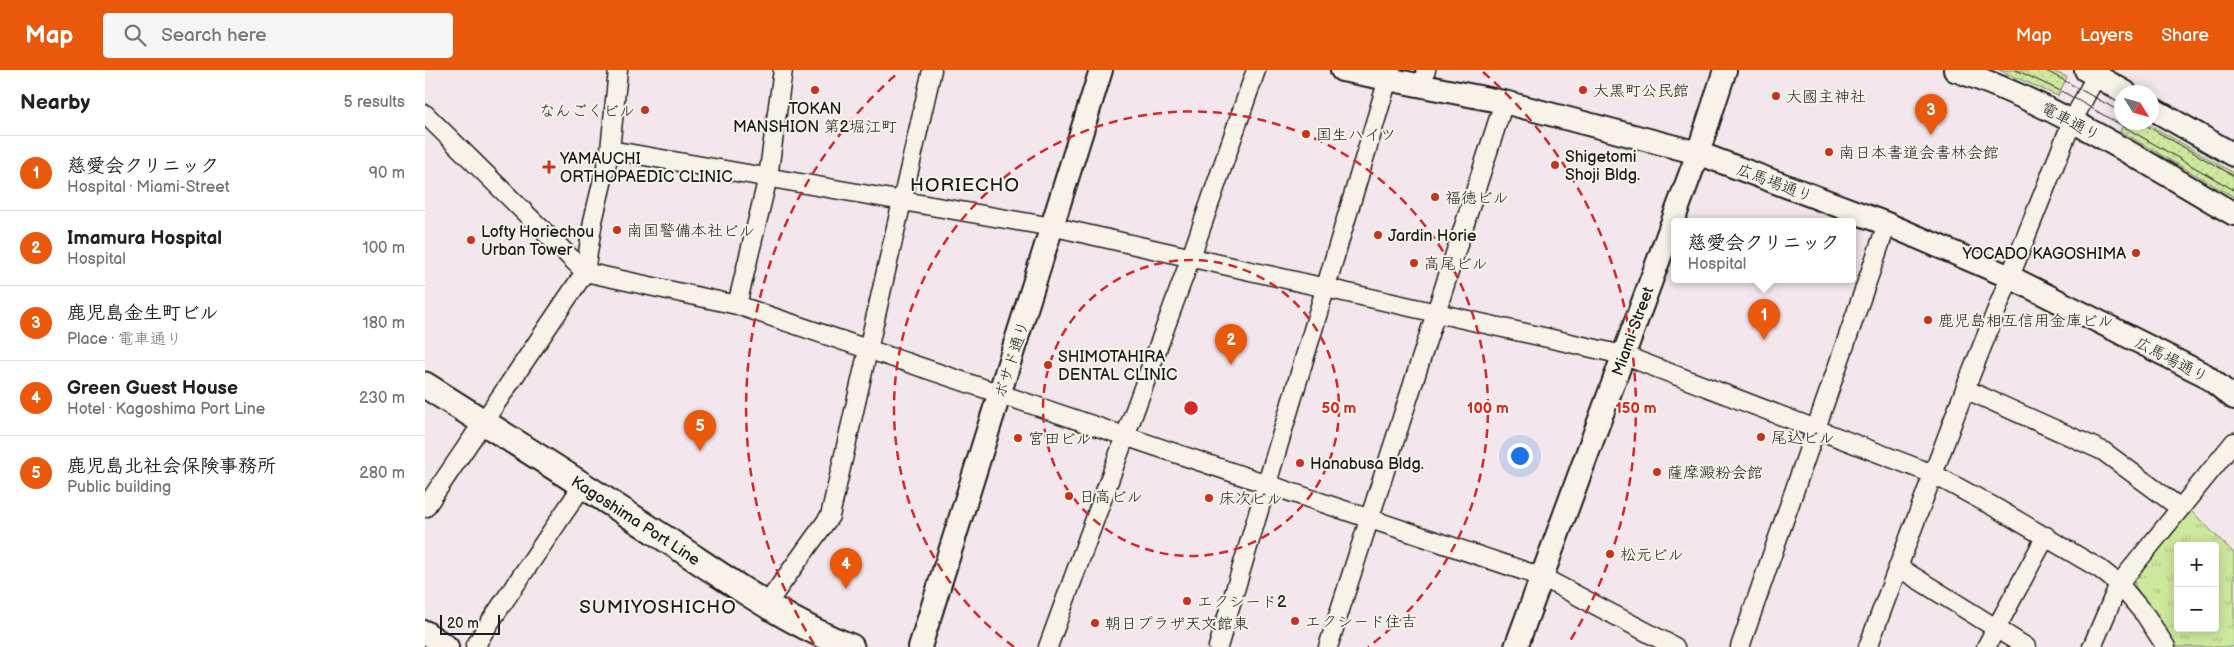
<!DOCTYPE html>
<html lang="en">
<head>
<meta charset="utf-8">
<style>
  :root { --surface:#fff; --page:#f6f6f6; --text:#202124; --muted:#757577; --line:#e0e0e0; --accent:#ea580c }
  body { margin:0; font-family:"Balsamiq Sans","Klee One",sans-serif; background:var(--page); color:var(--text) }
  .controls { position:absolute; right:15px; bottom:15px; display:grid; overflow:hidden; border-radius:5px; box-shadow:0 2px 12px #0003 }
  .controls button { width:45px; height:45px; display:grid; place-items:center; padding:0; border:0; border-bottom:1px solid var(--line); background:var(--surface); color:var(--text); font:25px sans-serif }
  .compass { position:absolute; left:1689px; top:15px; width:45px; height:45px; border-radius:50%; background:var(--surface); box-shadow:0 2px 12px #0003; rotate:127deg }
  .scale { position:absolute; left:15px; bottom:12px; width:60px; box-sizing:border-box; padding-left:5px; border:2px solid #1c1c1c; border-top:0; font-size:14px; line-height:18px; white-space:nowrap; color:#1c1c1c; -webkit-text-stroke:4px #f7f3e8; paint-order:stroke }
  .you { position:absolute; left:1094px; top:385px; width:18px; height:18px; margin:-12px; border:4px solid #fff; border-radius:50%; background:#1a73e8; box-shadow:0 0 0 8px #1a73e833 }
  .badge { display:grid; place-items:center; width:32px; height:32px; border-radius:50%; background:var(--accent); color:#fff; font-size:16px; font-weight:700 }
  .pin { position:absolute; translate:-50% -41px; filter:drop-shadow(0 1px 2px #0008) }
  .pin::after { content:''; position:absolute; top:26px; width:18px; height:15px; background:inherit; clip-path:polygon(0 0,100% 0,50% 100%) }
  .popup { position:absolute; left:1246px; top:148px; width:185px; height:65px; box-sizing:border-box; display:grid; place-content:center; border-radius:5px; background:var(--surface); filter:drop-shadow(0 1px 4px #0005); font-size:16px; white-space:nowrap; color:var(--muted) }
  .popup b { font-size:19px; color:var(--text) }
  .popup::after { content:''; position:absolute; left:50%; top:100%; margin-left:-10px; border:10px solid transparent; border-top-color:var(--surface) }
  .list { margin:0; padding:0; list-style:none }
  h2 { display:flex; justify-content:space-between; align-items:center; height:65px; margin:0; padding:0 20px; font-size:21px }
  h2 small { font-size:16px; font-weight:400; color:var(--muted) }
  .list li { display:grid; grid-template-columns:32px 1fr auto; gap:15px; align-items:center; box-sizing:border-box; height:75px; padding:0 20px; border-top:1px solid var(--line) }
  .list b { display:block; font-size:19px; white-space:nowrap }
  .list p { margin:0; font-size:16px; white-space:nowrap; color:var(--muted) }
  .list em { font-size:16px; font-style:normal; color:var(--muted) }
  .icon { flex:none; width:28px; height:28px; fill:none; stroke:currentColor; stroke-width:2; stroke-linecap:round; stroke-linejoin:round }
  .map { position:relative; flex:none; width:1809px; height:577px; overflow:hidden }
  header { display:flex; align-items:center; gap:30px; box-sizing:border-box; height:70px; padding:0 25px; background:var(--accent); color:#fff }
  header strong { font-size:24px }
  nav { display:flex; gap:28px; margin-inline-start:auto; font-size:18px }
  .search { width:350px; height:45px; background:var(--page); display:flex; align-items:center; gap:12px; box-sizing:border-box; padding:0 18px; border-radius:5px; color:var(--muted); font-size:19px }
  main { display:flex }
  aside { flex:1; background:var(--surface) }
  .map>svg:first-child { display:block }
  .grass { fill:url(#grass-dots); stroke:#75825d }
  .park { fill:url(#park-tufts); stroke:#75825d; fill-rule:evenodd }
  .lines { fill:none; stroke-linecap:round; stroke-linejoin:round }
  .minor-casing { stroke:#1c1c1c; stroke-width:21 }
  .tertiary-casing { stroke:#1c1c1c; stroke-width:26 }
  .secondary-casing { stroke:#1c1c1c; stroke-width:29 }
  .minor { stroke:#f7f3e8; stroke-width:18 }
  .tertiary { stroke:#f7f3e8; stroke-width:22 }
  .secondary { stroke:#f7f3e8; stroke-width:25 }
  .tram { stroke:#1c1c1c; stroke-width:1 }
  .ring { fill:none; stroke:#d62828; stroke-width:2.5; stroke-dasharray:9 6 }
  .poi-dot { fill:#c8321e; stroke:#f7f3e8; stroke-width:2 }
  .labels { text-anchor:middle; stroke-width:4; stroke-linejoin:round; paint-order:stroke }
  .poi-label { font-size:16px; fill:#1c1c1c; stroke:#f7f3e8; text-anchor:start }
  .street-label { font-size:16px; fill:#1c1c1c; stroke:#f7f3e8 }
  .quarter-label { font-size:19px; letter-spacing:1px; fill:#1c1c1c; stroke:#f7f3e8 }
  .centre { fill:#d62828; stroke:#f7f3e8; stroke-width:2.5 }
  .ring-label { font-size:15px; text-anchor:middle; font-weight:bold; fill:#d62828; stroke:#f7f3e8; stroke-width:4; stroke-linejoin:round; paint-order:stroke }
</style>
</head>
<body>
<header>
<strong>Map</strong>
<div class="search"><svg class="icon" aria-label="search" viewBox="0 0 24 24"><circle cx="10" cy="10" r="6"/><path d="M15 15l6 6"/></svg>Search here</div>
<nav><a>Map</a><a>Layers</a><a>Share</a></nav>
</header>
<main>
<aside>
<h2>Nearby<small>5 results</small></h2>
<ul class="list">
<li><span class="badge">1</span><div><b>慈愛会クリニック</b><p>Hospital · Miami-Street</p></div><em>90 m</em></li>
<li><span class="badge">2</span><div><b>Imamura Hospital</b><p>Hospital</p></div><em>100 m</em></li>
<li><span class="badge">3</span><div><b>鹿児島金生町ビル</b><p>Place · 電車通り</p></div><em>180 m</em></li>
<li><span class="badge">4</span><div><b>Green Guest House</b><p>Hotel · Kagoshima Port Line</p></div><em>230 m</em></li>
<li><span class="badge">5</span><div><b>鹿児島北社会保険事務所</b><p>Public building</p></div><em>280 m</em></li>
</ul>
</aside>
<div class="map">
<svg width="1809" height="577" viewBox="0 0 1809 577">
  <defs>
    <pattern id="grass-dots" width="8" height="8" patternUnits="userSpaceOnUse" patternTransform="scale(1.25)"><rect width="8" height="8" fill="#cee89e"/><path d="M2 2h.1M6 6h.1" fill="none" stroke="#b0c688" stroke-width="1.8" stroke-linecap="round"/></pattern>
    <pattern id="park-tufts" width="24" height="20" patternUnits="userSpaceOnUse" patternTransform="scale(1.25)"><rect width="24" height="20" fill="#cee89e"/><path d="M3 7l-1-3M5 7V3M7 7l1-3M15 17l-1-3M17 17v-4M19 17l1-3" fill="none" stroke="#b0c688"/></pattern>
  </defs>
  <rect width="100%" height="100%" fill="#f3e6ec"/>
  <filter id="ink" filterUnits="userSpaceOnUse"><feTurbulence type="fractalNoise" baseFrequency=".02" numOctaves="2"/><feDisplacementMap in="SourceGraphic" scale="10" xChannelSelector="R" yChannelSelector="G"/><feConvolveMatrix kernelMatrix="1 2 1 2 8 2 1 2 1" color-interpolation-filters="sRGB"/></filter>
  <g filter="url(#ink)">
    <path class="grass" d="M1574,0H1625L1642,7L1633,26Z
      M1699,53H1721L1809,103V127L1695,61Z"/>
    <path class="park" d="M1764,439L1809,483V577H1752L1710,516V507ZM1753,476H1790V558H1753Z"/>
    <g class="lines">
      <g class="minor-casing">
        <path id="minor" d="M997,15L1001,0
          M0,44L160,202L312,235L1117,507L1250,577
          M185,80L639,159L1198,285L1508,404L1571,438L1675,499L1694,514L1721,546L1741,577
          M312,235L343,107L358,0
          M1540,319L1678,381L1755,438
          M0,438L160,202L168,151L185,80L193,0
          M1473,497L1601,577
          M341,535L405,446L507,0
          M50,577L61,558L158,415
          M623,577L766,187L831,0
          M793,577L963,9
          M903,577L1079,32
          M1315,577L1462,154
          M1443,577L1540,319L1640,69L1648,50L1671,6
          M1561,577L1621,466
          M1667,577L1694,514L1809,372"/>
      </g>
      <g class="tertiary-casing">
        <path id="tertiary" d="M917,0L1079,32L1273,83L1462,154L1585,207L1780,305L1809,328
          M1530,0C1630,34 1718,91 1809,144
          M1661,0L1700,22
          M1726,38L1809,85
          M0,562L22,577
          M495,577L676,0
          M1091,577L1273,83L1300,0"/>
      </g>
      <g class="secondary-casing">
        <path id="secondary" d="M0,315C77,364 154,412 230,462C294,503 355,550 426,577"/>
      </g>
      <use href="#minor" class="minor"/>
      <use href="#tertiary" class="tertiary"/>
      <use href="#secondary" class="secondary"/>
      <path class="tram" d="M1591,0L1642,24L1809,120
        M1620,0L1696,42
        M1715,52L1809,106"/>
    </g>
  </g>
  <g class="ring">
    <circle cx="766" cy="338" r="148"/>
    <path d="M589 577A297 297 0 1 1 943 577"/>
    <path d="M389 574A445 445 0 0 1 474 2M1058 2A445 445 0 0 1 1143 574"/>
  </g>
  <g class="poi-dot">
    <circle cx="390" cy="20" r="5"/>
    <circle cx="1158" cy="20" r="5"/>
    <circle cx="1351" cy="26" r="5"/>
    <circle cx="220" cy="40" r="5"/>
    <circle cx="881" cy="64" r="5"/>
    <circle cx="1404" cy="82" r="5"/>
    <circle cx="1130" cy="95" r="5"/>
    <path d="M121.5 89.5h5v5h5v5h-5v5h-5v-5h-5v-5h5z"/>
    <circle cx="1010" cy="127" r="5"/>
    <circle cx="192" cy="160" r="5"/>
    <circle cx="953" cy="165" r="5"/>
    <circle cx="46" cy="170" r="5"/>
    <circle cx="1711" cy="183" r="5"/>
    <circle cx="989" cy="193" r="5"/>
    <circle cx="1503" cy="250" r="5"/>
    <circle cx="623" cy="295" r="5"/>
    <circle cx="1336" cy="367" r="5"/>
    <circle cx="593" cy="368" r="5"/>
    <circle cx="875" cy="393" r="5"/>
    <circle cx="1232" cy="402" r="5"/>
    <circle cx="644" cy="426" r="5"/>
    <circle cx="784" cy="428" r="5"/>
    <circle cx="1185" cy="484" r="5"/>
    <circle cx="762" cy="531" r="5"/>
    <circle cx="870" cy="551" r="5"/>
    <circle cx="670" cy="553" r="5"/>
  </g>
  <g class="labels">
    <g class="poi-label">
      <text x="1168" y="26">大黒町公民館</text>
      <text x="1361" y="32">大國主神社</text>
      <text x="390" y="44" text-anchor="middle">TOKAN<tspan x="390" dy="18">MANSHION 第2堀江町</tspan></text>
      <text x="210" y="46" text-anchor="end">なんごくビル</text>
      <text x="891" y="70">国生ハイツ</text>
      <text x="1414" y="88">南日本書道会書林会館</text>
      <text x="1140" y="92">Shigetomi<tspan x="1140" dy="18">Shoji Bldg.</tspan></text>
      <text x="135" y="94">YAMAUCHI<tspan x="135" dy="18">ORTHOPAEDIC CLINIC</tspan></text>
      <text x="1020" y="133">福徳ビル</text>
      <text x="202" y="166">南国警備本社ビル</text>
      <text x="56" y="167">Lofty Horiechou<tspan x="56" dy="18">Urban Tower</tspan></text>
      <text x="963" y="171">Jardin Horie</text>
      <text x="1701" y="189" text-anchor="end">YOCADO KAGOSHIMA</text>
      <text x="999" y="199">高尾ビル</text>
      <text x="1513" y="256">鹿児島相互信用金庫ビル</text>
      <text x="633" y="292">SHIMOTAHIRA<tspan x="633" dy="18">DENTAL CLINIC</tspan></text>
      <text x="1346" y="373">尾込ビル</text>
      <text x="603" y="374">宮田ビル</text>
      <text x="885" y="399">Hanabusa Bldg.</text>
      <text x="1242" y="408">薩摩澱粉会館</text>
      <text x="654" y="432">日高ビル</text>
      <text x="794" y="434">床次ビル</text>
      <text x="1195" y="490">松元ビル</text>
      <text x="772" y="537">エクシード2</text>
      <text x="880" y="557">エクシード住吉</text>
      <text x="680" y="559">朝日プラザ天文館東</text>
    </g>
    <g class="street-label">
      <text transform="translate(1646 51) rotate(28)" y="6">電車通り</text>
      <text transform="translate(1350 112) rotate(21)" y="6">広馬場通り</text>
      <text transform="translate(1207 261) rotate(-70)" y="6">Miami-Street</text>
      <text transform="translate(586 289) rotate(-72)" y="6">ボサド通り</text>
      <text transform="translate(1747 289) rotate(28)" y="6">広馬場通り</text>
      <text transform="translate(211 450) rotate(33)" y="6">Kagoshima Port Line</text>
    </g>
    <g class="quarter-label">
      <text x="540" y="121">HORIECHO</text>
      <text x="233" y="543">SUMIYOSHICHO</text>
    </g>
  </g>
  <circle cx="766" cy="338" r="8" class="centre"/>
  <g class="ring-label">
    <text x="914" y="343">50 m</text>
    <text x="1063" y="343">100 m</text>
    <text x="1211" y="343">150 m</text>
  </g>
</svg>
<div class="controls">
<button>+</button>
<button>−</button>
</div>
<svg class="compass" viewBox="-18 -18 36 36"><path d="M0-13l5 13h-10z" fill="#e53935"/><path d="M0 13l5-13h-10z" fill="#757577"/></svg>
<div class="scale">20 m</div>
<div class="you"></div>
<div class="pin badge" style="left:1339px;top:270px">1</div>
<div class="popup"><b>慈愛会クリニック</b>Hospital</div>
<div class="pin badge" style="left:806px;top:295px">2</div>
<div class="pin badge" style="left:1506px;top:65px">3</div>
<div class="pin badge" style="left:421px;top:519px">4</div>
<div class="pin badge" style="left:275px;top:381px">5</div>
</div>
</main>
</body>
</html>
